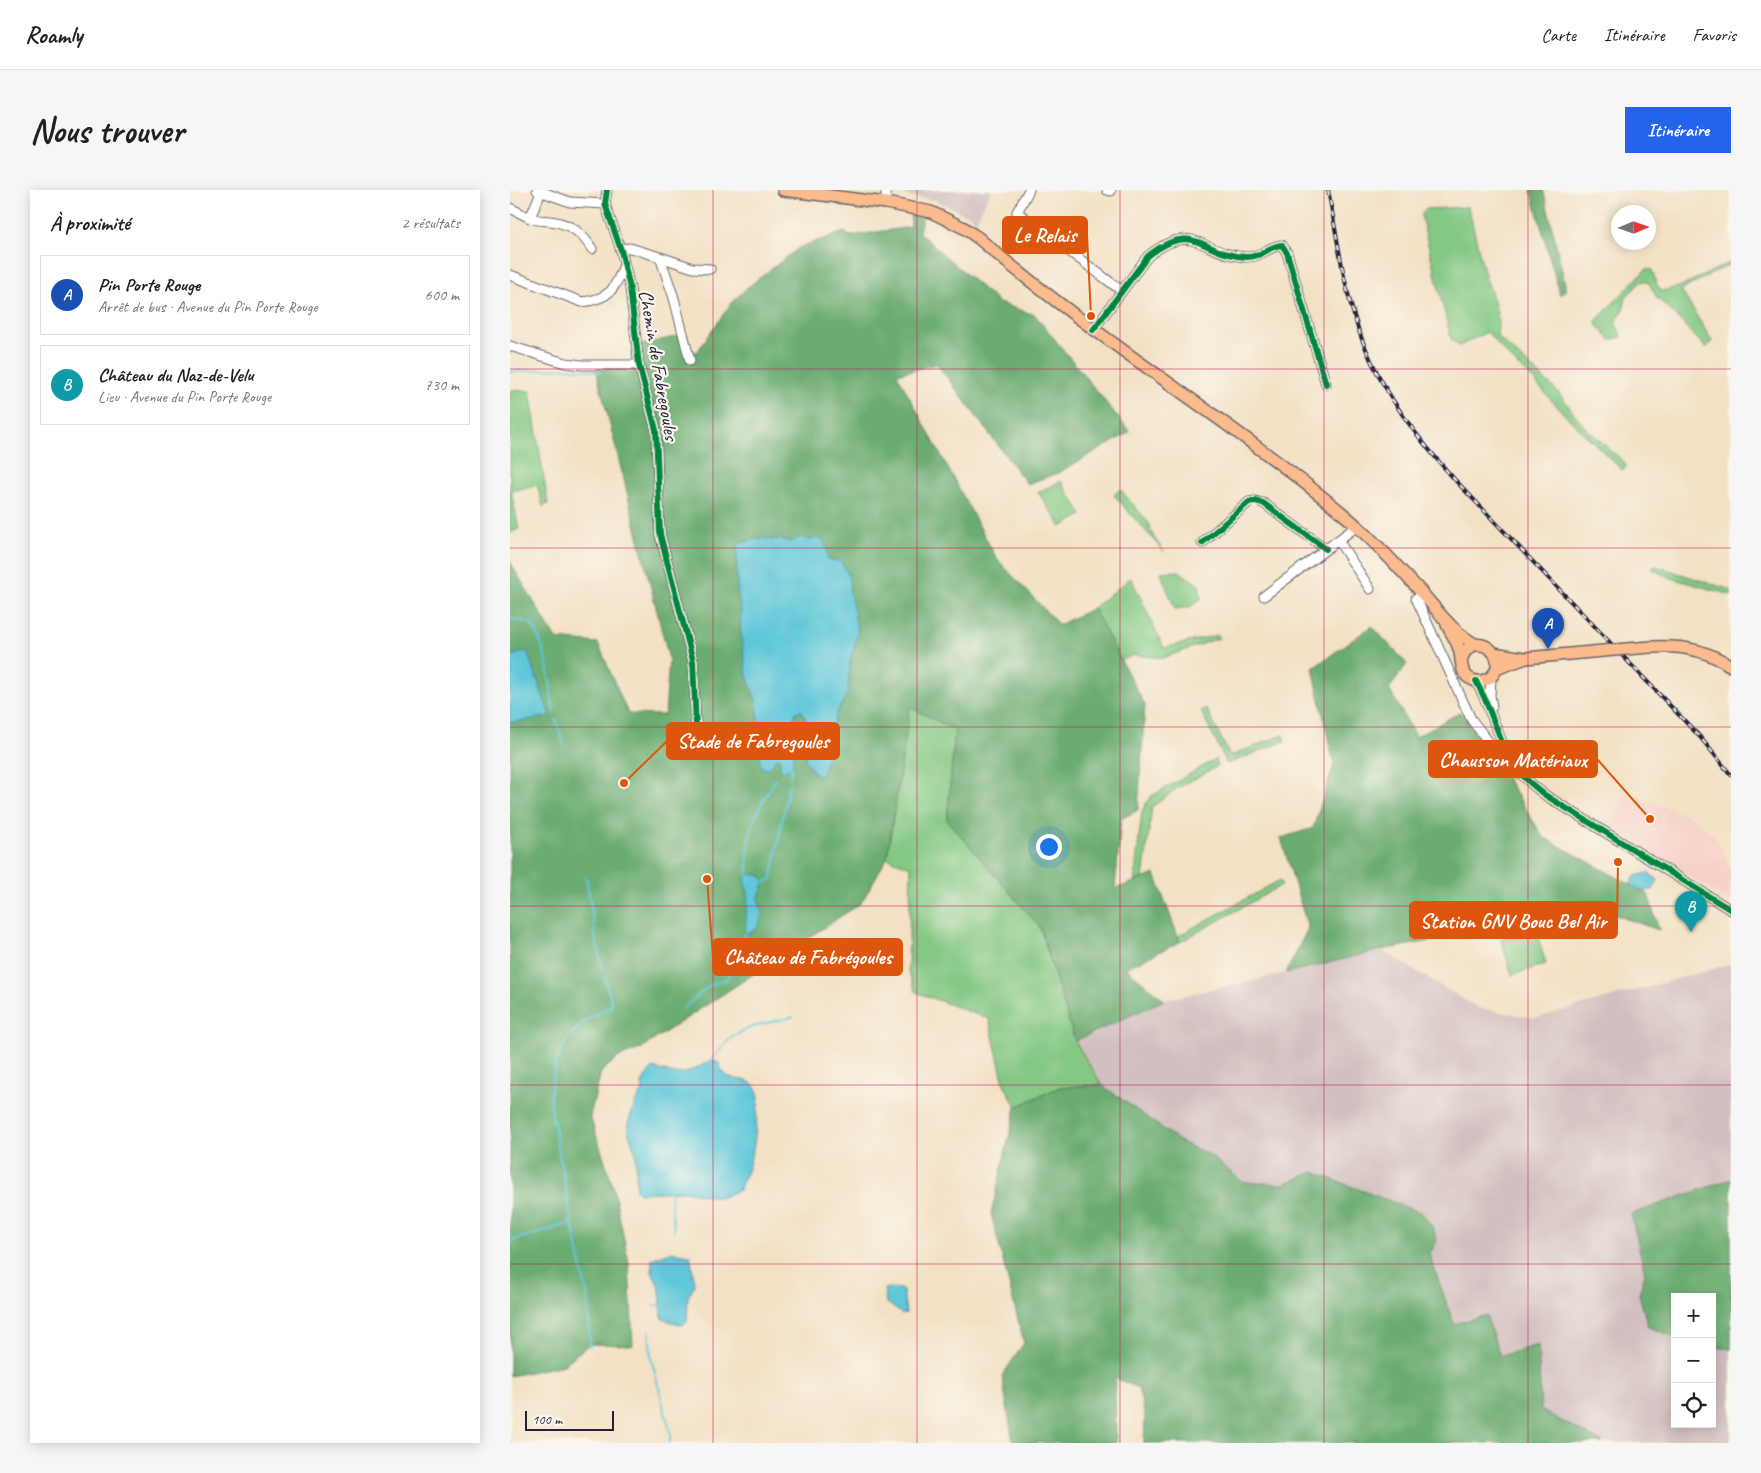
<!DOCTYPE html>
<html lang="fr">
<head>
<meta charset="utf-8">
<style>
  :root { --surface:#fff; --page:#f6f6f6; --text:#202124; --muted:#757577; --line:#e0e0e0; --accent:#2563eb }
  body { margin:0; font-family:Caveat,sans-serif; background:var(--page); color:var(--text) }
  .controls { position:absolute; right:15px; bottom:15px; display:grid; overflow:hidden; border-radius:0px; box-shadow:0 2px 12px #0003 }
  .controls button { width:45px; height:45px; display:grid; place-items:center; padding:0; border:0; border-bottom:1px solid var(--line); background:var(--surface); color:var(--text); font:25px sans-serif }
  .compass { position:absolute; left:1101px; top:15px; width:45px; height:45px; border-radius:50%; background:var(--surface); box-shadow:0 2px 12px #0003; rotate:88deg }
  .scale { position:absolute; left:15px; bottom:12px; width:89px; box-sizing:border-box; padding-left:5px; border:2px solid #22223b; border-top:0; font-size:14px; line-height:18px; white-space:nowrap; color:#22223b; -webkit-text-stroke:4px #fbf7ec; paint-order:stroke }
  .you { position:absolute; left:538px; top:656px; width:18px; height:18px; margin:-12px; border:4px solid #fff; border-radius:50%; background:#1a73e8; box-shadow:0 0 0 8px #1a73e833 }
  .badge { display:grid; place-items:center; width:32px; height:32px; border-radius:50%; background:var(--accent); color:#fff; font-size:16px; font-weight:700 }
  .pin { position:absolute; translate:-50% -41px; filter:drop-shadow(0 1px 2px #0008) }
  .pin::after { content:''; position:absolute; top:26px; width:18px; height:15px; background:inherit; clip-path:polygon(0 0,100% 0,50% 100%) }
  .list { margin:0; padding:0; list-style:none }
  h2 { display:flex; justify-content:space-between; align-items:center; height:65px; margin:0; padding:0 20px; font-size:21px }
  h2 small { font-size:16px; font-weight:400; color:var(--muted) }
  .list li { display:grid; grid-template-columns:32px 1fr auto; gap:15px; align-items:center; box-sizing:border-box; height:80px; margin:0 10px 10px; padding:0 10px; border:1px solid var(--line); border-radius:0px }
  .list b { display:block; font-size:19px; white-space:nowrap }
  .list p { margin:0; font-size:16px; white-space:nowrap; color:var(--muted) }
  .list em { font-size:16px; font-style:normal; color:var(--muted) }
  .icon { flex:none; width:28px; height:28px; fill:none; stroke:currentColor; stroke-width:2; stroke-linecap:round; stroke-linejoin:round }
  .map { position:relative; flex:none; width:1221px; height:1253px; overflow:hidden; border-radius:0px }
  header { display:flex; align-items:center; gap:30px; box-sizing:border-box; height:70px; padding:0 25px; background:var(--surface); border-bottom:1px solid var(--line) }
  header strong { font-size:24px }
  nav { display:flex; gap:28px; margin-inline-start:auto; font-size:18px }
  .intro { display:flex; align-items:center; justify-content:space-between; box-sizing:border-box; height:120px; padding:0 30px }
  h1 { margin:0; font-size:35px }
  .button { padding:12px 22px; border-radius:0px; background:var(--accent); color:#fff; font-size:18px; font-weight:700 }
  main { display:flex; gap:30px; padding:0 30px }
  aside { flex:1; background:var(--surface); border-radius:0px; box-shadow:0 2px 12px #0003 }
  .map>svg:first-child { display:block }
  .built { fill:#f7d1c6 }
  .industrial { fill:#d2bfbf }
  .green { fill:#83c883; stroke:#52755f }
  .forest { fill:#6aac71; stroke:#466756 }
  .water { fill:#5ec7d9; stroke:#40748a }
  .lines { fill:none; stroke-linecap:round; stroke-linejoin:round }
  .stream { stroke:#5ec7d9; stroke-width:2 }
  .minor-casing { stroke:#6b656b; stroke-width:11 }
  .major-casing { stroke:#6b656b; stroke-width:14 }
  .minor { stroke:#fff; stroke-width:9 }
  .major { stroke:#fbbb8c; stroke-width:11 }
  .rail-casing { stroke:#22223b; stroke-width:4 }
  .rail { stroke:#fbf7ec; stroke-width:2; stroke-dasharray:5.5; stroke-linecap:butt }
  .major-bridge-casing { stroke:#6b656b; stroke-width:14; stroke-linecap:butt }
  .major-bridge { stroke:#fbbb8c; stroke-width:11 }
  .cycleway-casing { stroke:#fbf7ec; stroke-width:9 }
  .cycleway { stroke:#00873e; stroke-width:6 }
  .grid { fill:none; stroke:#c2185b; stroke-width:1; stroke-opacity:0.55 }
  .labels { text-anchor:middle; stroke-width:4.5; stroke-linejoin:round; paint-order:stroke }
  .street-label { font-size:20px; fill:#22223b; stroke:#fbf7ec }
  .leader { fill:none; stroke:#de560e; stroke-width:2 }
  .callout-dot { fill:#de560e; stroke:#fbf7ec; stroke-width:2 }
  .callout { fill:#de560e; stroke:#de560e; stroke-width:2 }
  .callout-label { font-size:21px; text-anchor:middle; font-weight:bold; fill:#fff }
</style>
</head>
<body>
<header>
<strong>Roamly</strong>
<nav><a>Carte</a><a>Itinéraire</a><a>Favoris</a></nav>
</header>
<div class="intro"><h1>Nous trouver</h1><a class="button">Itinéraire</a></div>
<main>
<aside>
<h2>À proximité<small>2 résultats</small></h2>
<ul class="list">
<li><span class="badge" style="background:#1a4fb4">A</span><div><b>Pin Porte Rouge</b><p>Arrêt de bus · Avenue du Pin Porte Rouge</p></div><em>600 m</em></li>
<li><span class="badge" style="background:#0f9aa8">B</span><div><b>Château du Naz-de-Velu</b><p>Lieu · Avenue du Pin Porte Rouge</p></div><em>730 m</em></li>
</ul>
</aside>
<div class="map">
<svg width="1221" height="1253" viewBox="0 0 1221 1253">
  <rect width="100%" height="100%" fill="#fbf7ec"/>
  <filter id="ink" filterUnits="userSpaceOnUse"><feTurbulence type="fractalNoise" baseFrequency=".02" numOctaves="2"/><feDisplacementMap in="SourceGraphic" scale="10" xChannelSelector="R" yChannelSelector="G"/><feConvolveMatrix kernelMatrix="1 2 1 2 8 2 1 2 1" color-interpolation-filters="sRGB"/></filter>
  <filter id="wash" filterUnits="userSpaceOnUse"><feTurbulence type="fractalNoise" baseFrequency=".0096" numOctaves="4" result="noise"/><feDisplacementMap in="SourceGraphic" scale="20" xChannelSelector="R" yChannelSelector="G"/><feGaussianBlur stdDeviation="1.12" result="paint"/><feColorMatrix in="noise" values="0 0 0 0 0 0 0 0 0 0 0 0 0 0 0 0 0 1.4 0 .05"/><feComposite in="paint" operator="in"/></filter>
  <g filter="url(#wash)">
    <rect width="100%" height="100%" fill="#f3e1c5"/>
    <path class="built" d="M1116,603L1181,627L1204,646L1221,677V712L1101,637Z"/>
    <path class="industrial" d="M392,0H481L465,33L460,25L452,23L425,10L400,7L394,4Z
      M871,760L968,818L1026,828L1221,774V989L1121,1024L1135,1083L1129,1104L1138,1137L1165,1147V1234H1202V1157L1221,1159V1253H1093L1031,1220L1028,1155L990,1167L944,1134L919,1063L926,1052L923,1038L912,1023L803,982L774,994L733,992L698,964L671,952L592,895L565,851L654,810L776,783Z"/>
    <path class="green" d="M958,17C964,38 968,60 974,82C981,104 991,122 987,146L1048,202L1073,235L1115,273L1116,278L1112,280L1054,224L1014,180C1006,177 985,150 977,142L949,156L941,149L911,25L915,19Z
      M1221,72V74L1171,100L1202,151L1196,158L1161,121L1147,108L1139,93L1132,91L1116,107L1113,121L1105,132L1112,147L1100,150L1085,132L1136,79L1142,80L1147,95L1151,101L1169,97Z
      M0,200L20,201L38,314L33,316L27,295L1,301L9,339L0,343Z
      M551,291L572,325L551,337L528,302Z
      M610,299L638,332L643,346L654,362L604,305Z
      M1146,376L1221,400V405L1164,389L1143,380V377Z
      M669,381L689,395L691,409L680,417L665,419C660,406 655,396 651,382Z
      M621,388L654,458L707,445L709,448L653,468L625,465L611,470L583,418Z
      M400,516L445,540L437,630L530,737L565,851L592,895L550,897L506,917L494,894L479,829L406,802L398,781L401,677L377,668Z
      M696,518L720,566L773,545L775,551L717,574L691,521Z
      M706,569L708,576L666,599L642,617L633,688L624,692L632,621L640,607Z
      M770,690L772,695L670,752L668,746Z
      M1026,740L1036,774L1002,785L991,750Z"/>
    <path class="forest" d="M1021,0H1033L1036,10L1055,94V101L1050,105Z
      M400,22L412,29L409,43L489,113L525,125L620,242L548,283L517,294L427,174L387,184L487,369L549,435L583,418L635,515L628,620L611,629L605,699L645,684L670,752L616,778L654,810L565,851L530,737L437,630L445,540L400,517L377,668L351,713L130,859L109,867L91,882L80,926L103,996L119,1073L123,1155L79,1154L54,1175L0,1186V372L46,449L88,453L118,524L155,525L159,469L86,179H120L123,157L176,144L181,162H187L222,112L238,97L290,57L334,42L340,46L401,37Z
      M862,436L897,474L879,499L906,547L950,522L985,569L1033,647L1138,704L1149,740L1091,720L871,760L776,783L798,738L771,648L803,638L824,575L803,478Z
      M592,895L671,952L698,964L733,992L774,994L803,982L912,1023L923,1038L927,1052L919,1064L944,1134L976,1125L990,1166L1028,1155L1031,1220L1093,1253H634L635,1227L628,1198L605,1188L606,1253H503L492,1186L514,1153L481,1024L506,917L550,897Z
      M1221,989V1159L1202,1157V1107H1165V1147L1138,1137L1129,1104L1135,1083L1121,1024Z"/>
    <path class="water" d="M291,347L299,350L307,348L312,349L316,357L318,370L330,371L339,386L340,403L348,441L340,471L338,502L327,522L319,548L316,550V570L311,586H307L295,570C295,554 301,534 292,521L286,522C278,538 287,559 282,577L273,582L270,579V569L267,567C262,574 262,579 253,579L250,574L248,522L246,511L237,486L230,437L231,423L227,397V356L232,352L241,350L253,348L262,350L271,349C279,354 283,350 291,347Z
      M17,461L40,526L0,533V466Z
      M1138,683L1148,690L1143,700L1132,701L1122,696L1121,693L1125,686Z
      M247,684L253,688L254,693L251,702L248,709C254,723 253,738 237,744L235,741L238,702L235,695V689L238,685Z
      M202,870L209,873C217,901 242,878 249,906L244,955L239,976L229,1000L210,1008L174,1001L129,1003L126,1000V964L119,944L118,933L125,913L133,900L132,893L138,883L143,878L165,884L176,883Z
      M160,1062L180,1065L185,1095L178,1107L177,1131L173,1135L152,1129L150,1099L142,1082V1069Z
      M378,1098L390,1099L393,1101L396,1123L392,1124L376,1112L374,1099Z"/>
    <g class="lines">
      <path class="stream" d="M0,182L58,178L90,182
        M0,426L3,429L21,433C38,458 39,492 44,521
        M46,530L53,553
        M280,588L282,577
        M238,685C237,667 237,647 244,629C250,616 258,603 265,590
        M76,687L84,735
        M253,693L261,690L279,594
        M84,740L92,779
        M173,819L200,795L217,789L221,783L228,755L237,742
        M202,870C208,862 214,853 223,847C239,835 263,832 283,827
        M160,1000L164,1040
        M62,1033L78,1109L80,1156
        M0,1051L62,1033L42,925L40,905L46,871L58,846L79,828L100,817L102,813L94,786
        M144,1116L151,1114
        M139,1141L141,1168L161,1245L159,1253"/>
    </g>
  </g>
  <g filter="url(#ink)">
    <g class="lines">
      <g class="minor-casing">
        <path id="minor" d="M27,0L60,12L95,14
          M97,0L95,14L111,60L120,98L129,175L146,240L150,344L183,471L186,536
          M519,0L507,22L612,101
          M597,0L601,1
          M376,13V0
          M0,18L20,28L31,2
          M20,28C27,31 33,30 40,31C60,33 72,43 82,59
          M110,59L120,58L150,67L164,108L180,171
          M150,67L183,78L200,79
          M0,85L72,112C100,109 105,99 114,75
          M583,140L638,66C684,29 692,65 736,67C751,68 758,56 772,55L777,63L816,194
          M0,156L55,173L72,175H129
          M828,350L860,399
          M692,353L739,312L745,311L753,313L816,359
          M754,406L847,336
          M906,408L961,529L981,555
          M981,487L980,506L982,517
          M966,491L974,507L998,567C1008,583 1021,594 1035,605L1221,720"/>
      </g>
      <g class="major-casing">
        <path id="major" d="M273,0L376,13L421,22L454,38L471,50
          M466,46C582,147 714,225 832,323C861,347 886,375 912,403C928,421 944,444 967,455
          M937,435C941,443 947,451 949,459C953,471 949,485 963,490C968,492 976,491 981,487C1003,465 961,436 951,471
          M1128,458C1164,455 1190,456 1221,476
          M984,463L1014,468
          M986,479L1016,468L1093,461"/>
      </g>
      <use href="#minor" class="minor"/>
      <use href="#major" class="major"/>
      <g class="rail-casing">
        <path id="rail" d="M818,0C828,50 834,104 853,152C874,205 908,249 946,291L1190,547L1221,585"/>
      </g>
      <use href="#rail" class="rail"/>
      <g class="major-bridge-casing">
        <path id="major-bridge" d="M1093,461L1128,458"/>
      </g>
      <use href="#major-bridge" class="major-bridge"/>
      <g class="cycleway-casing">
        <path id="cycleway" d="M97,0L95,14L111,60L120,98L129,175L146,240L150,344L183,471L186,536
          M583,140L638,66C684,29 692,65 736,67C751,68 758,56 772,55L777,63L816,194
          M692,353L739,312L745,311L753,313L816,359
          M966,491L974,507L998,567C1008,583 1021,594 1035,605L1221,720"/>
      </g>
      <use href="#cycleway" class="cycleway"/>
    </g>
  </g>
  <path class="grid" d="M203,0V1253M407,0V1253M610,0V1253M814,0V1253M1018,0V1253M0,179H1221M0,358H1221M0,537H1221M0,716H1221M0,895H1221M0,1074H1221"/>
  <g class="labels">
    <g class="street-label">
      <text transform="translate(149 175) rotate(80)" y="7">Chemin de Fabregoules</text>
    </g>
  </g>
  <path class="leader" d="M581 126L577 45M114 593L157 551M1140 629L1087 569M1108 672L1107 730M197 689L203 767"/>
  <g class="callout-dot">
    <circle cx="581" cy="126" r="5"/>
    <circle cx="114" cy="593" r="5"/>
    <circle cx="1140" cy="629" r="5"/>
    <circle cx="1108" cy="672" r="5"/>
    <circle cx="197" cy="689" r="5"/>
  </g>
  <g class="callout">
    <rect x="493" y="27" width="84" height="36" rx="5"/>
    <rect x="157" y="533" width="172" height="36" rx="5"/>
    <rect x="919" y="551" width="168" height="36" rx="5"/>
    <rect x="900" y="712" width="207" height="36" rx="5"/>
    <rect x="203" y="749" width="189" height="36" rx="5"/>
  </g>
  <g class="callout-label">
    <text x="535" y="52">Le Relais</text>
    <text x="243" y="558">Stade de Fabregoules</text>
    <text x="1003" y="577">Chausson Matériaux</text>
    <text x="1003" y="738">Station GNV Bouc Bel Air</text>
    <text x="298" y="774">Château de Fabrégoules</text>
  </g>
</svg>
<div class="controls">
<button>+</button>
<button>−</button>
<button><svg class="icon" aria-label="locate" viewBox="0 0 24 24"><circle cx="12" cy="12" r="6"/><path d="M12 2v4M12 18v4M2 12h4M18 12h4"/></svg></button>
</div>
<svg class="compass" viewBox="-18 -18 36 36"><path d="M0-13l5 13h-10z" fill="#e53935"/><path d="M0 13l5-13h-10z" fill="#757577"/></svg>
<div class="scale">100 m</div>
<div class="you"></div>
<div class="pin badge" style="left:1038px;top:459px;background:#1a4fb4">A</div>
<div class="pin badge" style="left:1181px;top:742px;background:#0f9aa8">B</div>
</div>
</main>
</body>
</html>
